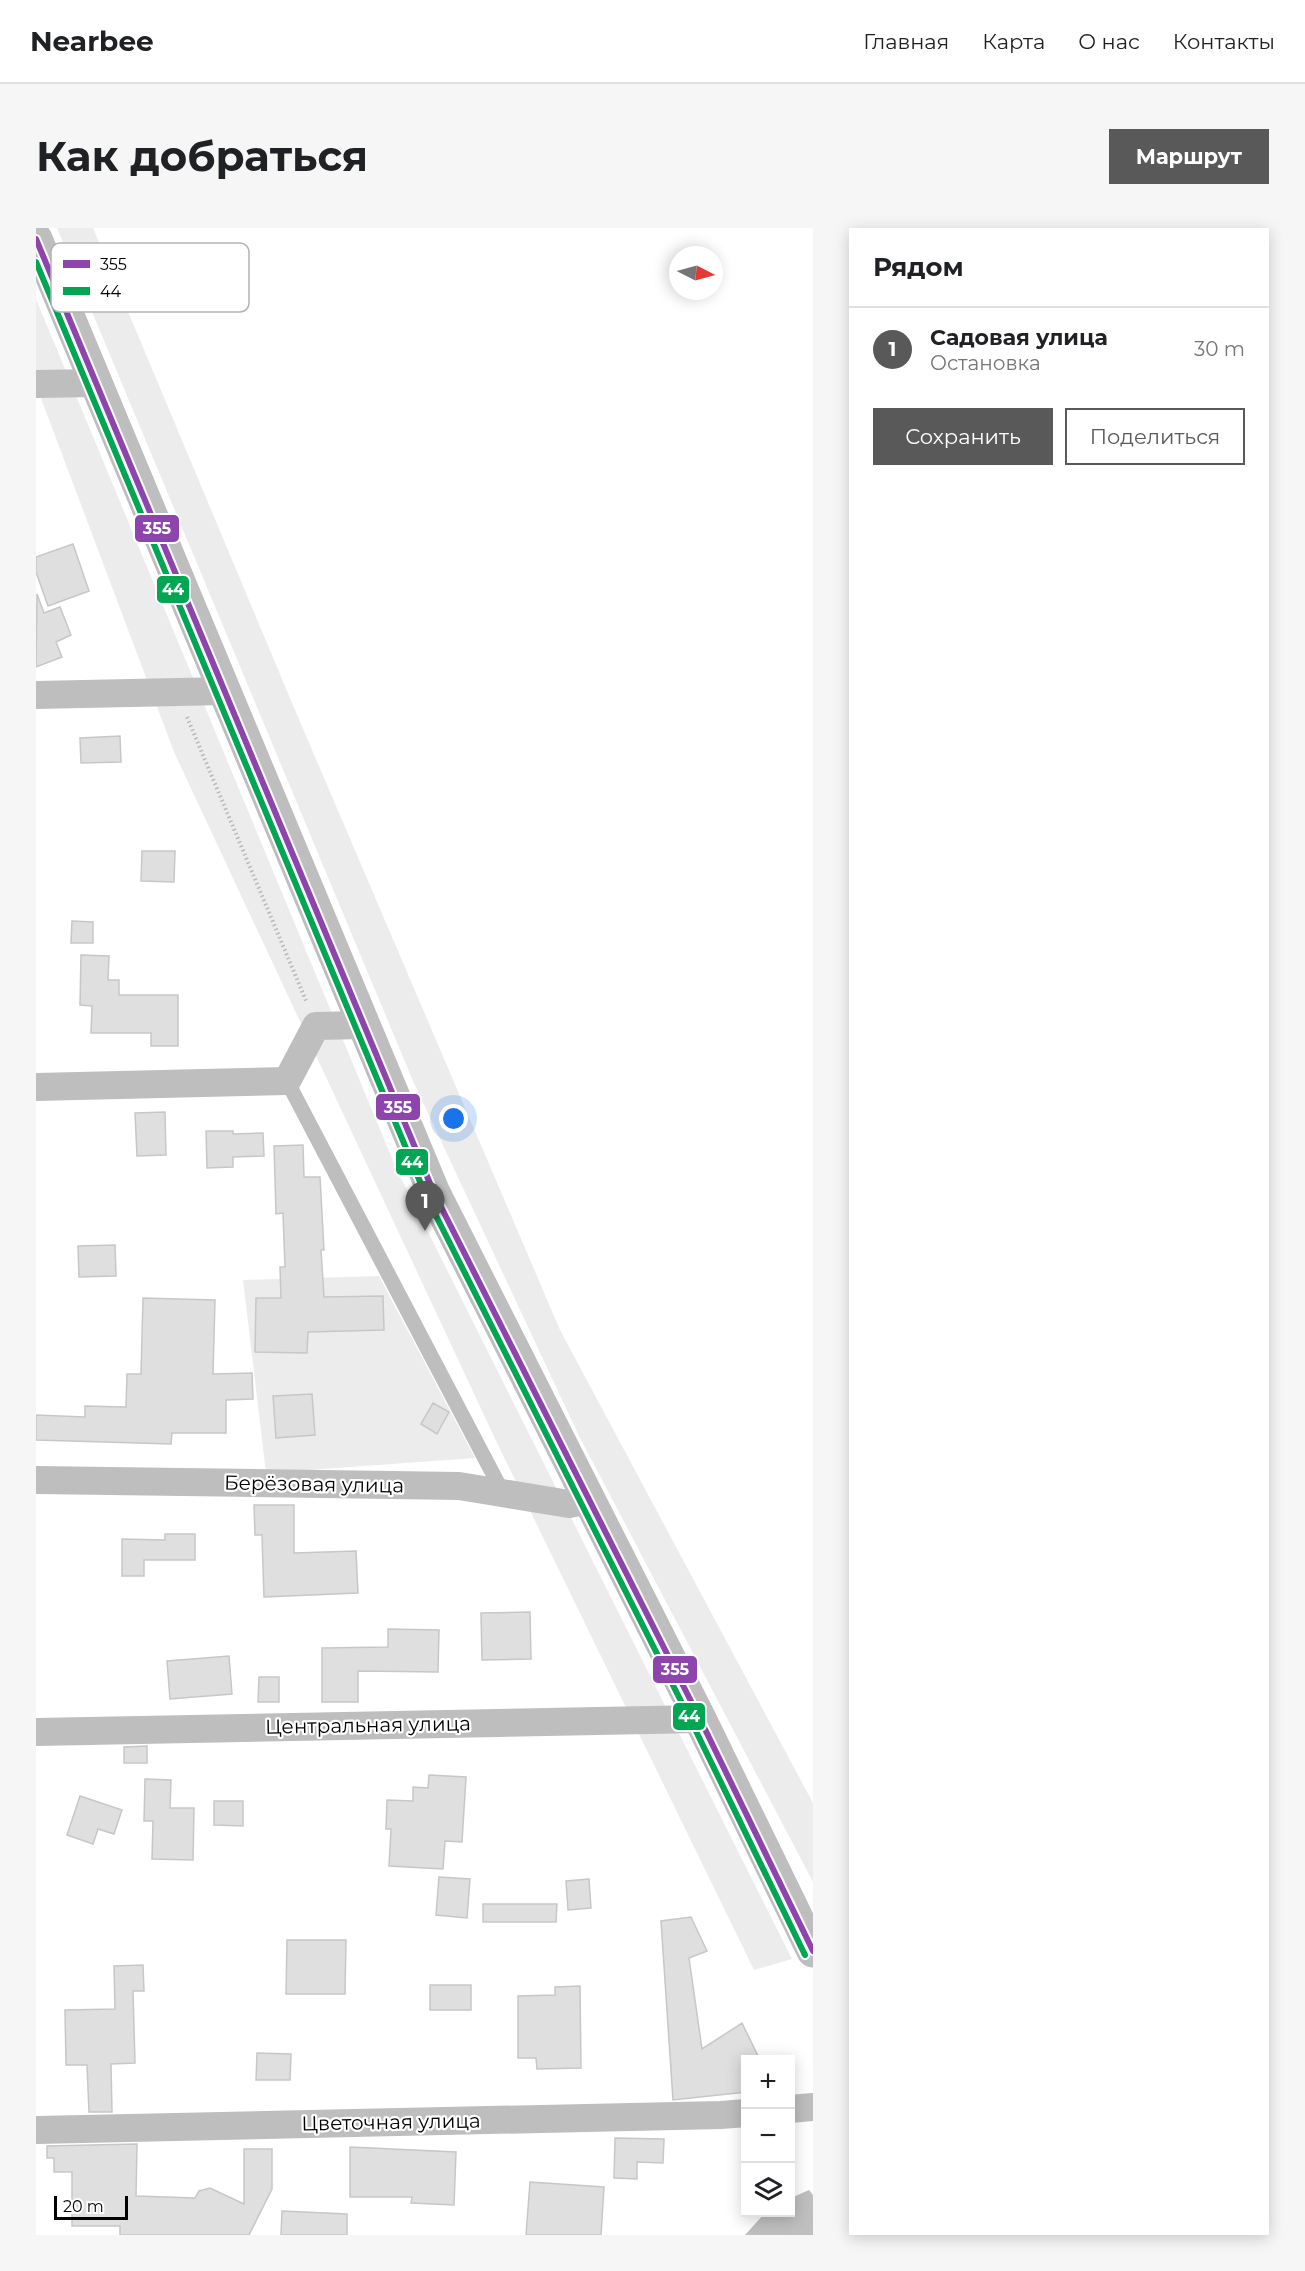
<!DOCTYPE html>
<html lang="ru">
<head>
<meta charset="utf-8">
<style>
  :root { --surface:#fff; --page:#f6f6f6; --text:#202124; --muted:#757577; --line:#e0e0e0; --accent:#595959 }
  body { margin:0; font-family:Montserrat,sans-serif; background:var(--page); color:var(--text) }
  .controls { position:absolute; right:18px; bottom:18px; display:grid; overflow:hidden; border-radius:0px; box-shadow:0 3px 15px #0003 }
  .controls button { width:54px; height:54px; display:grid; place-items:center; padding:0; border:0; border-bottom:2px solid var(--line); background:var(--surface); color:var(--text); font:30px sans-serif }
  .compass { position:absolute; left:633px; top:18px; width:54px; height:54px; border-radius:50%; background:var(--surface); box-shadow:0 3px 15px #0003; rotate:96deg }
  .scale { position:absolute; left:18px; bottom:15px; width:74px; box-sizing:border-box; padding-left:6px; border:3px solid #000; border-top:0; font-size:16px; line-height:21px; white-space:nowrap; color:#000; -webkit-text-stroke:4px #fff; paint-order:stroke }
  .you { position:absolute; left:418px; top:891px; width:21px; height:21px; margin:-15px; border:4px solid #fff; border-radius:50%; background:#1a73e8; box-shadow:0 0 0 9px #1a73e833 }
  .badge { display:grid; place-items:center; width:39px; height:39px; border-radius:50%; background:var(--accent); color:#fff; font-size:20px; font-weight:700 }
  .pin { position:absolute; translate:-50% -50px; filter:drop-shadow(0 2px 3px #0008) }
  .pin::after { content:''; position:absolute; top:32px; width:21px; height:18px; background:inherit; clip-path:polygon(0 0,100% 0,50% 100%) }
  .list { margin:0; padding:0; list-style:none }
  h2 { display:flex; justify-content:space-between; align-items:center; height:78px; margin:0; padding:0 24px; font-size:26px }
  h2 small { font-size:20px; font-weight:400; color:var(--muted) }
  .list li { display:grid; grid-template-columns:39px 1fr auto; gap:18px; align-items:center; box-sizing:border-box; height:84px; padding:0 24px; border-top:2px solid var(--line) }
  .list b { display:block; font-size:22px; white-space:nowrap }
  .list p { margin:0; font-size:20px; white-space:nowrap; color:var(--muted) }
  .list em { font-size:20px; font-style:normal; color:var(--muted) }
  .actions { display:flex; gap:12px; padding:18px 24px }
  .actions a { flex:1; padding:14px 0; border:2px solid var(--accent); border-radius:0px; text-align:center; font-size:21px; color:var(--accent) }
  .actions .main { background:var(--accent); color:#fff }
  .icon { flex:none; width:33px; height:33px; fill:none; stroke:currentColor; stroke-width:2; stroke-linecap:round; stroke-linejoin:round }
  .map { position:relative; flex:none; width:777px; height:2007px; overflow:hidden; border-radius:0px }
  header { display:flex; align-items:center; gap:36px; box-sizing:border-box; height:84px; padding:0 30px; background:var(--surface); border-bottom:2px solid var(--line) }
  header strong { font-size:28px }
  nav { display:flex; gap:33px; margin-inline-start:auto; font-size:21px }
  .intro { display:flex; align-items:center; justify-content:space-between; box-sizing:border-box; height:144px; padding:0 36px }
  h1 { margin:0; font-size:42px }
  .button { padding:15px 27px; border-radius:0px; background:var(--accent); color:#fff; font-size:21px; font-weight:700 }
  main { display:flex; gap:36px; padding:0 36px }
  aside { flex:1; background:var(--surface); border-radius:0px; box-shadow:0 3px 15px #0003 }
  .map>svg:first-child { display:block }
  .green { fill:#ececec }
  .water { fill:#bfbfbf }
  .building { fill:#dfdfdf; stroke:#c7c7c7; stroke-width:1.5 }
  .lines { fill:none; stroke-linecap:round; stroke-linejoin:round }
  .path { stroke:#b9b9b9; stroke-width:4; stroke-dasharray:1.5 3; stroke-linecap:butt }
  .service { stroke:#bebebe; stroke-width:15 }
  .minor { stroke:#bebebe; stroke-width:28 }
  .tertiary { stroke:#bebebe; stroke-width:33 }
  .bus-1-casing { stroke:#fff; stroke-width:10 }
  .bus-2-casing { stroke:#fff; stroke-width:10 }
  .bus-1 { stroke:#8e44ad; stroke-width:6 }
  .bus-2 { stroke:#00a651; stroke-width:6 }
  .labels { text-anchor:middle; stroke-width:4.5; stroke-linejoin:round; paint-order:stroke }
  .street-label { font-size:20px; fill:#000; stroke:#fff }
  .key { fill:#fff; stroke:#b2b2b2; stroke-width:1.5 }
  .key-label { font-size:16px; fill:#000 }
  .line-badge { stroke:#fff; stroke-width:2 }
  .badge-label { font-size:16px; text-anchor:middle; font-weight:bold; fill:#fff }
</style>
</head>
<body>
<header>
<strong>Nearbee</strong>
<nav><a>Главная</a><a>Карта</a><a>О нас</a><a>Контакты</a></nav>
</header>
<div class="intro"><h1>Как добраться</h1><a class="button">Маршрут</a></div>
<main>
<div class="map">
<svg width="777" height="2007" viewBox="0 0 777 2007">
  <rect width="100%" height="100%" fill="#fff"/>
  <path class="green" d="M21,0H57L259,482L524,1102L777,1575V1654L543,1208L377,853Z
    M0,71L360,940L756,1731L718,1742L462,1217L138,524L0,157Z
    M343,1048L439,1230L230,1245L207,1052Z"/>
  <path class="water" d="M773,1962L777,1967V2007H709L729,1985L754,1984L755,1970Z"/>
  <path class="building" d="M37,316L53,363L12,378L0,344V329Z
    M1,366L8,385L24,379L35,407L20,414L26,429L0,439Z
    M84,508L85,534L45,535L44,510Z
    M106,623H139L138,654L105,653Z
    M36,693L57,694V715H35Z
    M45,727L73,728L72,752H83V767H142V818H115V805H55L56,778L44,777Z
    M129,884L130,927L101,928L99,885Z
    M170,903H197V906L227,905L228,928L197,929V939L171,940Z
    M267,917L268,949H284L288,1022H285L288,1069L347,1068L348,1102L272,1104L271,1125L219,1124L220,1070H245L244,1039H249L247,985L240,986L238,918Z
    M79,1017L80,1048L43,1049L42,1018Z
    M107,1070L179,1072L177,1146L216,1145L217,1171L190,1172V1205H136L135,1216L0,1212V1187L49,1189V1178L90,1179L91,1146H105Z
    M276,1166L279,1207L240,1210L237,1168Z
    M397,1175L413,1184L401,1206L385,1196Z
    M218,1277H258V1325L320,1323L322,1365L228,1369L226,1307H219Z
    M129,1306H159V1332H108V1348H86V1311L129,1312Z
    M494,1384L495,1431L446,1432L445,1385Z
    M352,1401L403,1402L402,1444L322,1443V1474H286V1420L352,1419Z
    M193,1428L196,1466L134,1471L131,1433Z
    M223,1449H243V1474H222Z
    M111,1518V1535H88V1519Z
    M393,1547L430,1549L426,1614L409,1613L407,1641L353,1638L355,1601H350L351,1572L377,1573V1559L392,1560Z
    M109,1551L135,1552L134,1580H158L157,1632L116,1631L117,1593H108Z
    M44,1568L86,1582L78,1606L62,1601L57,1616L31,1607Z
    M178,1573H207V1598L178,1597Z
    M403,1649L434,1651L431,1690L400,1687Z
    M553,1651L555,1680L532,1682L530,1653Z
    M447,1676H521L520,1694H447Z
    M655,1689L671,1723L653,1730L666,1821L706,1795L724,1832H710V1864L637,1872L625,1693Z
    M251,1712H310L309,1766H250Z
    M107,1737L108,1763H97L99,1835L75,1836L76,1884H53L51,1837H30L29,1782L79,1781L78,1738Z
    M394,1757H435V1782H394Z
    M544,1758L545,1840L501,1841L500,1830H482V1768L519,1767V1759Z
    M221,1825L255,1826L254,1852H220Z
    M579,1910L628,1911L627,1935L601,1934V1951L578,1950Z
    M101,1916L100,1968L159,1970L163,1963L174,1960L208,1976V1921H236V1961L213,2007H84V1998H36V1944H18V1930H11V1918Z
    M314,1919L420,1924L418,1977L375,1975L376,1969H314Z
    M494,1954L568,1959L565,2007H490Z
    M246,1983L311,1986V2007H245Z"/>
  <g class="lines">
    <path class="path" d="M151,489L271,775"/>
    <path class="service" d="M251,853L467,1265"/>
    <path class="minor" d="M0,156L60,155
      M0,467L189,463
      M0,859L251,853L280,798L328,797
      M0,1252L423,1258L533,1276L554,1272
      M0,1504L664,1491
      M754,1881L777,1879
      M0,1902L685,1887L710,1885"/>
    <path class="tertiary" d="M0,11L398,965L664,1491L777,1723"/>
    <g class="bus-1-casing">
      <path id="bus-1" d="M0,11L398,965L664,1491L777,1723"/>
    </g>
    <g class="bus-2-casing">
      <path id="bus-2" d="M0,34L390,968L656,1495L769,1727"/>
    </g>
    <use href="#bus-1" class="bus-1"/>
    <use href="#bus-2" class="bus-2"/>
  </g>
  <g class="labels">
    <g class="street-label">
      <text transform="translate(278 1256) rotate(1)" y="7">Берёзовая улица</text>
      <text transform="translate(332 1497) rotate(-1)" y="7">Центральная улица</text>
      <text transform="translate(355 1894) rotate(-1)" y="7">Цветочная улица</text>
    </g>
  </g>
  <rect x="15" y="15" width="198" height="69" rx="9" class="key"/>
  <rect x="27" y="32" width="27" height="8" fill="#8e44ad"/>
  <rect x="27" y="59" width="27" height="8" fill="#00a651"/>
  <g class="key-label">
    <text x="64" y="42">355</text>
    <text x="64" y="69">44</text>
  </g>
  <g class="line-badge">
    <rect x="98" y="286" width="46" height="29" rx="6" fill="#8e44ad"/>
    <rect x="120" y="347" width="34" height="29" rx="6" fill="#00a651"/>
    <rect x="339" y="865" width="46" height="28" rx="6" fill="#8e44ad"/>
    <rect x="359" y="920" width="34" height="28" rx="6" fill="#00a651"/>
    <rect x="616" y="1427" width="46" height="29" rx="6" fill="#8e44ad"/>
    <rect x="636" y="1474" width="34" height="29" rx="6" fill="#00a651"/>
  </g>
  <g class="badge-label">
    <text x="121" y="306">355</text>
    <text x="137" y="367">44</text>
    <text x="362" y="885">355</text>
    <text x="376" y="940">44</text>
    <text x="639" y="1447">355</text>
    <text x="653" y="1494">44</text>
  </g>
</svg>
<div class="controls">
<button>+</button>
<button>−</button>
<button><svg class="icon" aria-label="layers" viewBox="0 0 24 24"><path d="M12 4l9 5-9 5-9-5zM3 14l9 5 9-5"/></svg></button>
</div>
<svg class="compass" viewBox="-18 -18 36 36"><path d="M0-13l5 13h-10z" fill="#e53935"/><path d="M0 13l5-13h-10z" fill="#757577"/></svg>
<div class="scale">20 m</div>
<div class="you"></div>
<div class="pin badge" style="left:389px;top:1003px">1</div>
</div>
<aside>
<h2>Рядом<small></small></h2>
<ul class="list">
<li><span class="badge">1</span><div><b>Садовая улица</b><p>Остановка</p></div><em>30 m</em></li>
</ul>
<div class="actions"><a class="main">Сохранить</a><a>Поделиться</a></div>
</aside>
</main>
</body>
</html>
